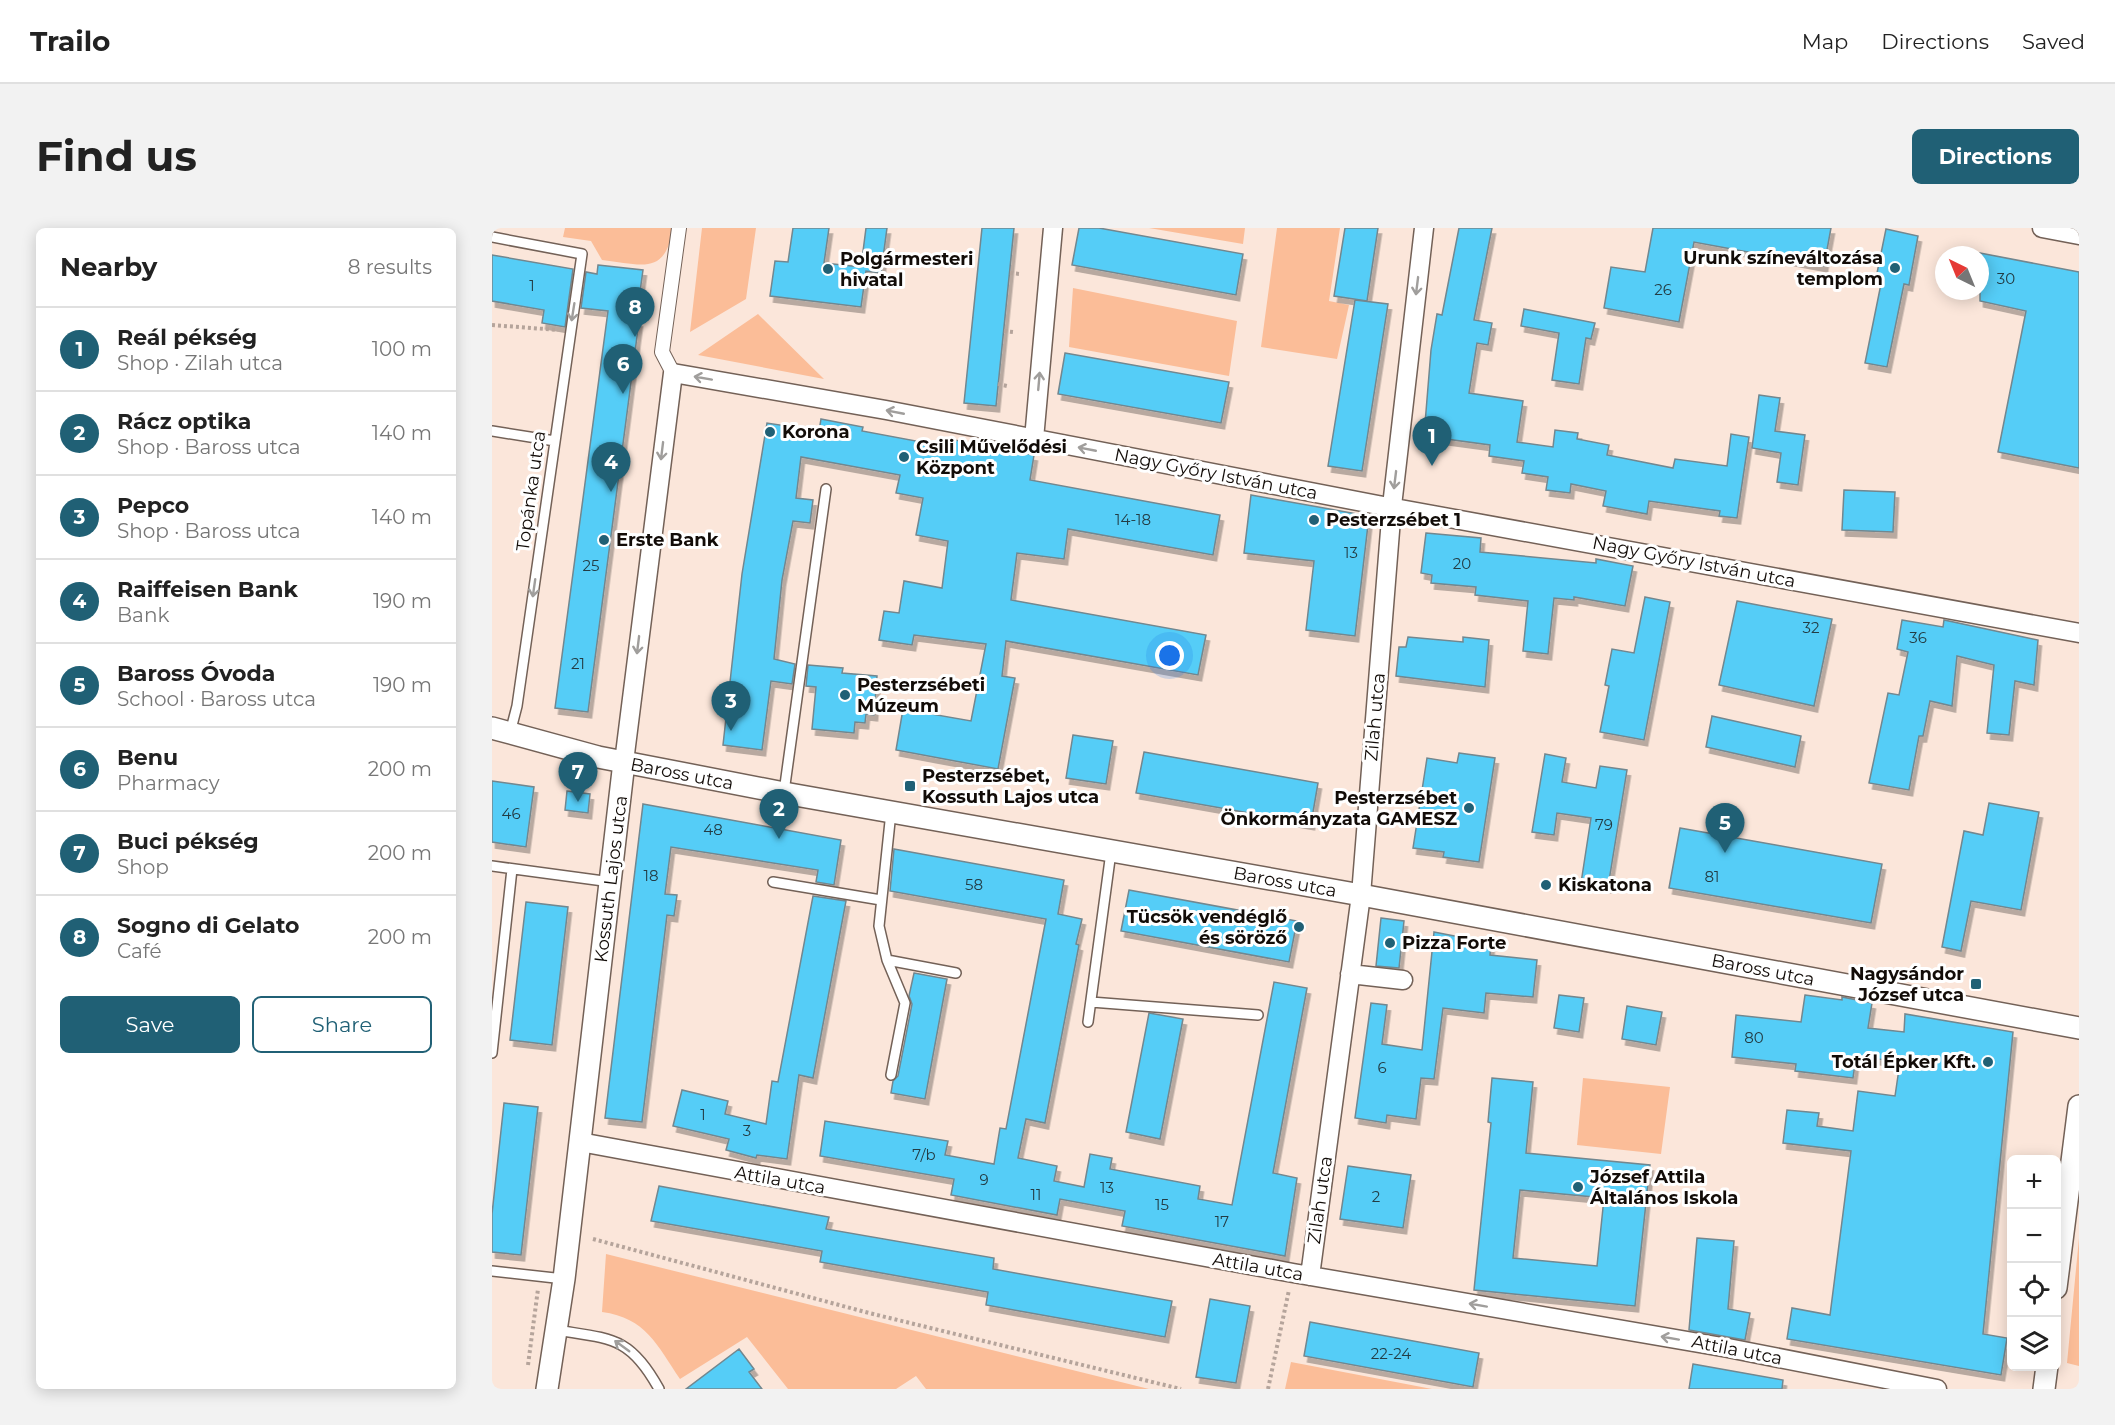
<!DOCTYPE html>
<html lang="en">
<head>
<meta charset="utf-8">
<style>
  :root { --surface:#fff; --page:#f2f2f2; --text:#222; --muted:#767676; --line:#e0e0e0; --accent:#206075 }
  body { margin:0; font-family:Montserrat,sans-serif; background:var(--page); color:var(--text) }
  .controls { position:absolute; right:18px; bottom:18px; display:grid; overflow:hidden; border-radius:9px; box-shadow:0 3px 15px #0003 }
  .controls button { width:54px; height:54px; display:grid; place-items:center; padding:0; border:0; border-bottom:2px solid var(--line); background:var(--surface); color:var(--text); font:30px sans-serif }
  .compass { position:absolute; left:1443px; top:18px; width:54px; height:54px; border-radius:50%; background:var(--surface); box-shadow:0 3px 15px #0003; rotate:317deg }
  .you { position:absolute; left:678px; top:428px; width:21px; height:21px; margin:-15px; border:4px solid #fff; border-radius:50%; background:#1a73e8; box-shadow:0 0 0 9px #1a73e833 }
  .badge { display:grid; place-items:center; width:39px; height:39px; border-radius:50%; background:var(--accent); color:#fff; font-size:20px; font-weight:700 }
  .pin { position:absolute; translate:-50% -50px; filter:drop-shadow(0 2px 3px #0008) }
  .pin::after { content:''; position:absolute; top:32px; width:21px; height:18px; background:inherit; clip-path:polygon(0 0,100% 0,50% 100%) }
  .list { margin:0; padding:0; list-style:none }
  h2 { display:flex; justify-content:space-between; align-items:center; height:78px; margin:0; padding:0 24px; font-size:26px }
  h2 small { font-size:20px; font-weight:400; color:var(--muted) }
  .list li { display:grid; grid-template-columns:39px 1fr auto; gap:18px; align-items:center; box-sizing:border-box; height:84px; padding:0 24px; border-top:2px solid var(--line) }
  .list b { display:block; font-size:22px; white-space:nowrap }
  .list p { margin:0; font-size:20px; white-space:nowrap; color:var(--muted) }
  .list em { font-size:20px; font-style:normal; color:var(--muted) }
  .actions { display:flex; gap:12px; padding:18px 24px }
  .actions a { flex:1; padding:14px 0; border:2px solid var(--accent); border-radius:9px; text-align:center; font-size:21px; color:var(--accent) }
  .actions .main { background:var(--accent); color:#fff }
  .icon { flex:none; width:33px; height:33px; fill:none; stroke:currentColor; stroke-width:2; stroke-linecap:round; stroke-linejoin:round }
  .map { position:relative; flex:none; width:1587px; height:1161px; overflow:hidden; border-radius:9px }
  header { display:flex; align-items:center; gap:36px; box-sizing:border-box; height:84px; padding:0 30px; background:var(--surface); border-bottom:2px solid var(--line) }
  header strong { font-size:28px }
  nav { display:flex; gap:33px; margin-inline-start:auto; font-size:21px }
  .intro { display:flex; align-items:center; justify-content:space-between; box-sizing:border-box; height:144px; padding:0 36px }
  h1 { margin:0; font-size:42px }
  .button { padding:15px 27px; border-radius:9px; background:var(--accent); color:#fff; font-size:21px; font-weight:700 }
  main { display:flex; gap:36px; padding:0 36px }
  aside { flex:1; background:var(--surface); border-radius:9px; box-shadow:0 3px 15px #0003 }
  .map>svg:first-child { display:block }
  .green { fill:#fbbd98 }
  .building { fill:#55cdf7; stroke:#72878f; stroke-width:1.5; fill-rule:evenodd; filter:url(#shadow) }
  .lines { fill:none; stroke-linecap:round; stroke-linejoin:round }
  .service-casing { stroke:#736157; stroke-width:12 }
  .pedestrian-casing { stroke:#736157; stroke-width:16 }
  .minor-casing { stroke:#736157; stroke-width:21 }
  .tertiary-casing { stroke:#736157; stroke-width:24 }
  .path { stroke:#b5a49b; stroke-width:4; stroke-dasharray:3 3; stroke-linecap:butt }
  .service { stroke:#fff; stroke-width:9 }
  .pedestrian { stroke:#fff; stroke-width:14 }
  .minor { stroke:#fff; stroke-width:18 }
  .tertiary { stroke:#fff; stroke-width:21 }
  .oneway { stroke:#a09e9c }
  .poi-dot { fill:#206075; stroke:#fff; stroke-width:2 }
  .labels { text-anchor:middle; stroke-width:6; stroke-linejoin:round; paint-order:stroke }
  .number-label { font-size:15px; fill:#233c44 }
  .poi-label { font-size:18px; font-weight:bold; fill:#120c08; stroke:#fff; text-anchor:start }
  .street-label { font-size:18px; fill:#120c08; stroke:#fff }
</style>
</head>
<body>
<header>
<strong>Trailo</strong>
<nav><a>Map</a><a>Directions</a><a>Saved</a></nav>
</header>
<div class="intro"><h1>Find us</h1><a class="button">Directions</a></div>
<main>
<aside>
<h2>Nearby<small>8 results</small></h2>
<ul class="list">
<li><span class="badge">1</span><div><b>Reál pékség</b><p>Shop · Zilah utca</p></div><em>100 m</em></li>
<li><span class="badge">2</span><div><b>Rácz optika</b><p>Shop · Baross utca</p></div><em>140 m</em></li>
<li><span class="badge">3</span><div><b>Pepco</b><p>Shop · Baross utca</p></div><em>140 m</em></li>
<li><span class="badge">4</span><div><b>Raiffeisen Bank</b><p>Bank</p></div><em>190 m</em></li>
<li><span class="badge">5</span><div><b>Baross Óvoda</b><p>School · Baross utca</p></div><em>190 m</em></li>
<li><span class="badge">6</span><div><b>Benu</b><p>Pharmacy</p></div><em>200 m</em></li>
<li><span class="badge">7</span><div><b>Buci pékség</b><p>Shop</p></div><em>200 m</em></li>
<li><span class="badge">8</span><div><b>Sogno di Gelato</b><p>Café</p></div><em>200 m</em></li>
</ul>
<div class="actions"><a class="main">Save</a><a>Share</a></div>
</aside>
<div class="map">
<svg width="1587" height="1161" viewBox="0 0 1587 1161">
  <defs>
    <filter id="shadow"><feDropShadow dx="3.5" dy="6" stdDeviation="0" flood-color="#0004"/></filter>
  </defs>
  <rect width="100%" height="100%" fill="#fbe6da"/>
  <path class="green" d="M73,0H181C173,49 149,36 110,32L99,13L71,9Z
    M210,0H264L254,71L198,104Z
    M657,0H753L751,16Z
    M785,0H848L837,73L857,77L845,131L769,119Z
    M581,60L745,93L737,148L577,119Z
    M266,86L332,151L206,127Z
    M1091,850L1178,859L1169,926L1085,917Z
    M1587,1010V1138L1575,1135Z
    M114,1026L657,1161H434L424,1148L404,1161H296L255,1109L188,1151C165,1117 154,1090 110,1084Z
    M799,1134L940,1161H793Z"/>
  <path class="building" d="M301,0H337L332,35L369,39L374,0H395L389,45L374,43L369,79L278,68L283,33L296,34Z
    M490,0H522L504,178L472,175Z
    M587,0H607L751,26L744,67L580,37Z
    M853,0H886L875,73L842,68Z
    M967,0H1000L982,92L1000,95L996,117L985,115L977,165L1031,173L1025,214L1061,219L1063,202L1086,205L1085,211L1117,217L1115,227L1181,240L1183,231L1235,238L1239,206L1257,209L1245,290L1227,288L1228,283L1157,273L1155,286L1111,278L1114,263L1079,256L1078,265L1054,262L1056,249L1030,245L1032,233L997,228L998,217L932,208L939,122L945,86L950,87Z
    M1161,0H1339L1332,38L1202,14L1187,94L1112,80L1119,39L1153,44Z
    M1394,1L1426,8L1417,57L1412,56L1395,139L1373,135L1390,51L1384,50Z
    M1488,25L1587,44V240L1506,224L1534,83L1488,73Z
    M0,27L81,41L73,99L50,95L52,82L0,73Z
    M106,37L151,42L144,93H147L96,484L63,480L116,83L89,80L94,44L105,46Z
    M863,72L896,76L870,243L836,238Z
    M1032,81L1103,95L1099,111L1094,110L1087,156L1060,152L1067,105L1029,98Z
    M573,125L737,154L729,195L566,166Z
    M1267,167L1288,170L1283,203L1313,207L1306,257L1285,254L1289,225L1260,220Z
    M329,191L371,199L370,203L461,220L463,212L542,227L538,252L728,287L721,327L576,301L572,331L525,325L519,372L714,407L706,447L514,413L510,448L523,450L506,541L404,522L411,481L479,493L494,416L422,407L420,417L387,412L392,383L407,385L412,353L450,360L456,313L424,307L431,270L404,265L408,247L309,229L304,270L321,272L318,295L301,293L290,352L282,431L303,436L300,456L279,453L270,522L231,517L250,346L275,195L327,203Z
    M1352,262L1403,264L1401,304L1350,302Z
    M759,267L877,288L863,408L814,402L822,333L752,325Z
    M934,305L989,310L988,324L1104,335V331L1141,338L1133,378L1082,369V372L1062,370L1056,426L1031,423L1036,373L983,367L984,359L939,355L940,347L929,345Z
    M1153,369L1178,374L1152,512L1108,504L1117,458L1113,457L1120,421L1142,425Z
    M1245,373L1340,391L1322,478L1227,457Z
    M1410,392L1451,399L1452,392L1546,412L1542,457L1523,453L1517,507L1495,505L1502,437L1465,428L1460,478L1438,473L1431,508H1427L1417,562L1377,555L1396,465L1407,467L1416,424L1405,421Z
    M916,409L971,414V409L997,412L993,459L904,448L907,419H914Z
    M316,437L351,440L350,445L385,448L382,487L374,486L373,495L363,494L362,505L320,501L324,459L314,458Z
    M1220,488L1309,508L1303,539L1214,519Z
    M581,507L621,513L614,556L574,550Z
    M652,524L826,555L819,596L644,565Z
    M967,525L1003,530L987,634L951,629L952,624L921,620L935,530L965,535Z
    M1053,526L1074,530L1070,554L1104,560L1108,538L1135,542L1116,659L1089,655L1099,590L1065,585L1062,607L1040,604Z
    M0,553L42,559L34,619L0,614Z
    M75,563L98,566L96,585L73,582Z
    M1497,575L1547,584L1529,682L1479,673L1469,723L1450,719L1472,603L1491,607Z
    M151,576L349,612L342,657L324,654L326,642L179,619L173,666L185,667L182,688L175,687L150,894L113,890Z
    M1188,600L1390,636L1379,695L1177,660Z
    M402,621L572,652L566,686L590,691L584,716L587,717L553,895L534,891L526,930L565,938L562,953L592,959L598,926L620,930L618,941L708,958L706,971L740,977L782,754L815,760L781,945L805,950L793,1028L630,998L633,983L568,971L565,987L459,967L462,951L328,928L333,893L456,913L453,927L502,936L508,900L514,901L554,691L398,663Z
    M637,662L805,693L797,734L629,703Z
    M321,668L354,673L321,850L307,847L295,931L265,927L264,930L234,922L237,911L181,898L190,862L236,873L233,886L274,896L280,853L286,854Z
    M34,674L76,679L60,817L18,812Z
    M889,690L912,693L907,740L884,738Z
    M942,704L999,715L998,727L1045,732L1041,769L994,765L992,785L951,780L942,851L929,850L924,891L895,887L894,895L863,890L879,775L895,777L890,816L930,822Z
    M422,745L455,751L433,871L399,865L401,853L406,848L420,776L417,768Z
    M1067,767L1092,770L1087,804L1062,800Z
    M1313,767L1350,772V769L1380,775L1376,800L1412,804L1413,786L1521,804L1491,1106L1515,1110L1509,1147L1295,1111L1300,1080L1338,1087L1359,923L1291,915L1295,882L1327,885L1325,898L1361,903L1366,863L1403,868L1408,834L1364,828L1361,850L1303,843L1304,836L1240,829L1244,787L1309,794Z
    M1135,778L1170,784L1164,817L1130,811Z
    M657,785L691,791L668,911L634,904Z
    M1000,850L1041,854L1034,925L1158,937L1143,1078L982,1062L999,895L996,894ZM1028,962L1112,970L1105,1038L1021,1030Z
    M12,875L46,879L29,1027L0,1024V986Z
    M856,938L919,947L911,1000L848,991Z
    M167,958L337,989L334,1001L502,1030L501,1041L680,1073L673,1109L494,1077L496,1064L328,1034L330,1023L159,993Z
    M1205,1010L1242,1013L1236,1081L1258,1085L1253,1112L1197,1102Z
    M718,1071L758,1078L744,1155L704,1149Z
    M818,1094L987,1125L981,1159L812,1128Z
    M247,1121L262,1141L257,1144L270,1161H194Z
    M1201,1136L1291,1152L1290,1161H1197Z"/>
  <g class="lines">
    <g class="service-casing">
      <path id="service" d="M0,9L90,26L25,478L18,505
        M0,203L63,213
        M292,564L334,261
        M399,584L387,698L395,732L413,775L399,847
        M0,638L119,654
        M281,654L389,672
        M395,732L464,745
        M599,774L766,787
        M596,794L619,624
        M0,825L20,641
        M0,1043L72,1051
        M64,1102C119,1111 138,1108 167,1161"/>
    </g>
    <g class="pedestrian-casing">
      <path id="pedestrian" d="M181,145L170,124L187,0"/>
    </g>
    <g class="minor-casing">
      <path id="minor" d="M1550,0L1587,7
        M542,211L561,0
        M132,534L181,145L394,182L886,277L1587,405
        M858,746L911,752
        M88,914L801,1045L1236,1120L1445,1161
        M818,1048L869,667L900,278L932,0"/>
    </g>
    <g class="tertiary-casing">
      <path id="tertiary" d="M0,500L106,529L292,565L869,667L1587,800
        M1564,1060L1587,878
        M55,1161L72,1051L132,534
        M1552,1161L1555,1138"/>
    </g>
    <path class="path" d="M518,45L528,46
      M0,97L66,102
      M512,103L521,104
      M506,156L515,158
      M101,1011L377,1085L689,1161
      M36,1137L46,1061
      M776,1161L797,1062"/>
    <use href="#service" class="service"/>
    <use href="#pedestrian" class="pedestrian"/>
    <use href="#minor" class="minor"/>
    <use href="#tertiary" class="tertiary"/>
  </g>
  <defs><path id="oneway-shaft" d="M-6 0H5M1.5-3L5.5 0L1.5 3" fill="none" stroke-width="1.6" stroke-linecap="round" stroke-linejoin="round" transform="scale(1.5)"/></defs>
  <g class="oneway">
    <use href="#oneway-shaft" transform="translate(925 58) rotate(97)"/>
    <use href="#oneway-shaft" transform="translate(81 84) rotate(99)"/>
    <use href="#oneway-shaft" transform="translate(211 150) rotate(-170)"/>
    <use href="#oneway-shaft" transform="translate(547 153) rotate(-85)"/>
    <use href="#oneway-shaft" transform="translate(403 184) rotate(-169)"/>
    <use href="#oneway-shaft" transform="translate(595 221) rotate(-169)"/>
    <use href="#oneway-shaft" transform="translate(170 223) rotate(97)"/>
    <use href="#oneway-shaft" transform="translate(903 252) rotate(97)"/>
    <use href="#oneway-shaft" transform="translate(42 360) rotate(98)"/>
    <use href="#oneway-shaft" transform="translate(146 417) rotate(97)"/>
    <use href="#oneway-shaft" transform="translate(986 1077) rotate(-170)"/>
    <use href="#oneway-shaft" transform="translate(1178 1110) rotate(-170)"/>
    <use href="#oneway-shaft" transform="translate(130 1118) rotate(-144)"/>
  </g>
  <g class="poi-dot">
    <circle cx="1403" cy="40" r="6"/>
    <circle cx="336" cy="41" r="6"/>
    <circle cx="278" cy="204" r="6"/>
    <circle cx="412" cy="229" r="6"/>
    <circle cx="822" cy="292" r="6"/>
    <circle cx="112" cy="312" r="6"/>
    <circle cx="353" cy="467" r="6"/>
    <rect x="412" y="552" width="12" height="12" rx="3"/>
    <circle cx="977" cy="580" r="6"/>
    <circle cx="1054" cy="657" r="6"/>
    <circle cx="807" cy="699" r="6"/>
    <circle cx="898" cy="715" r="6"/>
    <rect x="1478" y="750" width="12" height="12" rx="3"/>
    <circle cx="1496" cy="834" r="6"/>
    <circle cx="1086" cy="959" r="6"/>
  </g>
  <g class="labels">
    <g class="number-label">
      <text x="1514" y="56">30</text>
      <text x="40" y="63">1</text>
      <text x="1171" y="67">26</text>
      <text x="641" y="297">14-18</text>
      <text x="859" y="330">13</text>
      <text x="970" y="341">20</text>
      <text x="99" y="343">25</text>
      <text x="1319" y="405">32</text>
      <text x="1426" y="415">36</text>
      <text x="86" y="441">21</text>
      <text x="19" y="591">46</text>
      <text x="1112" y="602">79</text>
      <text x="221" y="607">48</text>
      <text x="159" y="653">18</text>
      <text x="1220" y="654">81</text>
      <text x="482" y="662">58</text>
      <text x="1262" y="815">80</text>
      <text x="890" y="845">6</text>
      <text x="211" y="892">1</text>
      <text x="255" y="908">3</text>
      <text x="432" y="932">7/b</text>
      <text x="492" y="957">9</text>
      <text x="615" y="965">13</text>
      <text x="544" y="972">11</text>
      <text x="884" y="974">2</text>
      <text x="670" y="982">15</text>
      <text x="730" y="999">17</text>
      <text x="899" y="1131">22-24</text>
    </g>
    <g class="poi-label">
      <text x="1391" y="36" text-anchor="end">Urunk színeváltozása<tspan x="1391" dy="21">templom</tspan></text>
      <text x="348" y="37">Polgármesteri<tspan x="348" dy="21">hivatal</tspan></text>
      <text x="290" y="210">Korona</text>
      <text x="424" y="225">Csili Művelődési<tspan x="424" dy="21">Központ</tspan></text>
      <text x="834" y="298">Pesterzsébet 1</text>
      <text x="124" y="318">Erste Bank</text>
      <text x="365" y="463">Pesterzsébeti<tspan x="365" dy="21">Múzeum</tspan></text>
      <text x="430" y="554">Pesterzsébet,<tspan x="430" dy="21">Kossuth Lajos utca</tspan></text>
      <text x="965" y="576" text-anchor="end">Pesterzsébet<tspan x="965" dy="21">Önkormányzata GAMESZ</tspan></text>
      <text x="1066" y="663">Kiskatona</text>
      <text x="795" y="695" text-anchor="end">Tücsök vendéglő<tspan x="795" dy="21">és söröző</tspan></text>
      <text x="910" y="721">Pizza Forte</text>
      <text x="1472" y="752" text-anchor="end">Nagysándor<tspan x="1472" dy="21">József utca</tspan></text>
      <text x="1484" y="840" text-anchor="end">Totál Épker Kft.</text>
      <text x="1098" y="955">József Attila<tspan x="1098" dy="21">Általános Iskola</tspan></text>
    </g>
    <g class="street-label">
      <text transform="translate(724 246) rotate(11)" y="6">Nagy Győry István utca</text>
      <text transform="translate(39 263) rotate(-82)" y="6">Topánka utca</text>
      <text transform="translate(1202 334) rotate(11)" y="6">Nagy Győry István utca</text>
      <text transform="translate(883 489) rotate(-85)" y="6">Zilah utca</text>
      <text transform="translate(190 546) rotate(11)" y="6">Baross utca</text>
      <text transform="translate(119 651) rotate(-83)" y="6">Kossuth Lajos utca</text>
      <text transform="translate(793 654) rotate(10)" y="6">Baross utca</text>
      <text transform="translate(1271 742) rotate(11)" y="6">Baross utca</text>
      <text transform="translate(288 952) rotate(10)" y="6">Attila utca</text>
      <text transform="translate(828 972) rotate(-82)" y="6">Zilah utca</text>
      <text transform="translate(766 1039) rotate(10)" y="6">Attila utca</text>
      <text transform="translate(1245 1122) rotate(11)" y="6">Attila utca</text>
    </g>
  </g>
</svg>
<div class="controls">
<button>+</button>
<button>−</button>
<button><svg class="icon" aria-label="locate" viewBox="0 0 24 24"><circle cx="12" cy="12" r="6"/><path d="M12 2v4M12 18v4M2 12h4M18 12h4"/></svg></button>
<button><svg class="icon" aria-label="layers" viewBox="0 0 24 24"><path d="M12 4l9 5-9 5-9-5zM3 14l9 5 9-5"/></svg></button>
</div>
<svg class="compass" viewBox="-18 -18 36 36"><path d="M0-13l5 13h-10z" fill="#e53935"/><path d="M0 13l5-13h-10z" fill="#767676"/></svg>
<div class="you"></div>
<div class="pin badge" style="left:940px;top:238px">1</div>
<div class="pin badge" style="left:287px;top:611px">2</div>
<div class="pin badge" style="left:239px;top:503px">3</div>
<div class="pin badge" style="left:119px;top:264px">4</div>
<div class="pin badge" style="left:1233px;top:625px">5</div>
<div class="pin badge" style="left:131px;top:166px">6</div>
<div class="pin badge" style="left:86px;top:574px">7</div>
<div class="pin badge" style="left:143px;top:109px">8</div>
</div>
</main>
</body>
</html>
